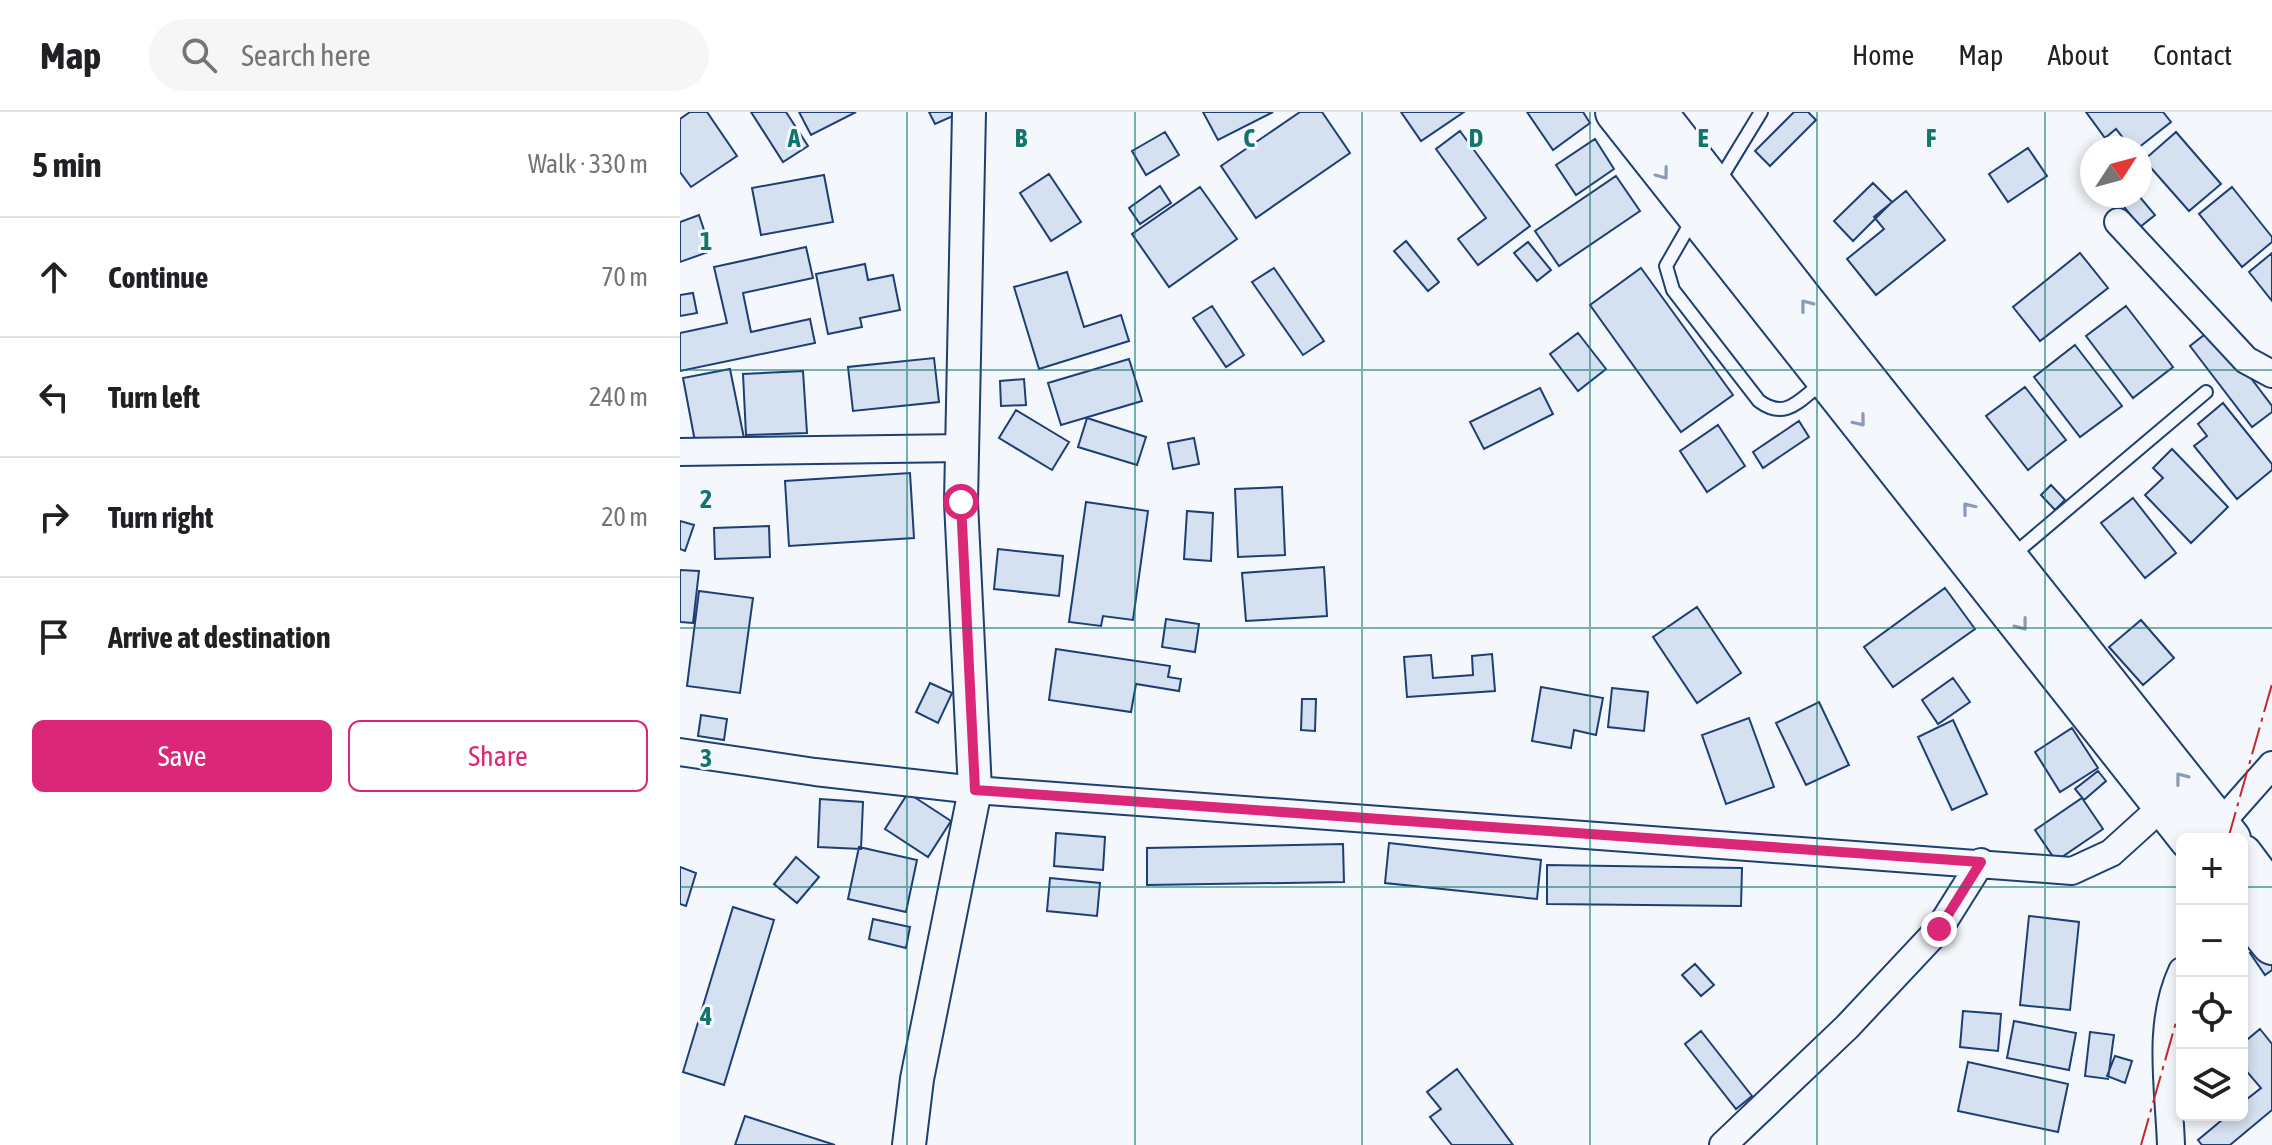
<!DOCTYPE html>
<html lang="en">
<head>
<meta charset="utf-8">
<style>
  :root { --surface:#fff; --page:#f6f6f6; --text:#202124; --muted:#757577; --line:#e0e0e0; --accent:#db2777 }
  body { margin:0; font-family:"Asap Condensed",sans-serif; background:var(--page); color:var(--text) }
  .controls { position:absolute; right:24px; bottom:24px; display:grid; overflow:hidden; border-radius:12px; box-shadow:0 4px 12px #0003 }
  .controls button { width:72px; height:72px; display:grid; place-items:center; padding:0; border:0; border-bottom:2px solid var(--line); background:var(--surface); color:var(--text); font:40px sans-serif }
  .compass { position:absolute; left:1400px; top:24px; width:72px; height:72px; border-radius:50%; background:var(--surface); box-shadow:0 4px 12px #0003; rotate:54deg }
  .stop { position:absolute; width:24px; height:24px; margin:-18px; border:6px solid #db2777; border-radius:50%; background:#fff }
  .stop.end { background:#db2777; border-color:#fff; box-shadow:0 2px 8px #0008 }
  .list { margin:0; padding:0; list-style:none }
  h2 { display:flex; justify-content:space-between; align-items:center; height:104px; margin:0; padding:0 32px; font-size:34px }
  h2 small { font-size:26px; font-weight:400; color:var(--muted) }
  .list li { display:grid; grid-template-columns:52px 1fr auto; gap:24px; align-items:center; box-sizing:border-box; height:120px; padding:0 32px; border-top:2px solid var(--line) }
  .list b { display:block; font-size:30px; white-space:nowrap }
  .list em { font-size:26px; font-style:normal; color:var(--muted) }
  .actions { display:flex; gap:16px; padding:24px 32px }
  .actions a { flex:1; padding:18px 0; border:2px solid var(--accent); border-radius:12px; text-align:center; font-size:28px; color:var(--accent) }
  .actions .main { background:var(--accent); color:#fff }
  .icon { flex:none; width:44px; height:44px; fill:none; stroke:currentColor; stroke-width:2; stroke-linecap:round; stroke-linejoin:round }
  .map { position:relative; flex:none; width:1592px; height:1033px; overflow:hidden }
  header { display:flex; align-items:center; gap:48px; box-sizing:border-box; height:112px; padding:0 40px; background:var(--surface); border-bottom:2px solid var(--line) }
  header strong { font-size:38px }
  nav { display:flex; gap:44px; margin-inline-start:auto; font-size:28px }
  .search { width:560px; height:72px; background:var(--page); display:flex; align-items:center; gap:20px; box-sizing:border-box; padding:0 28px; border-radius:44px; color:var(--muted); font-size:30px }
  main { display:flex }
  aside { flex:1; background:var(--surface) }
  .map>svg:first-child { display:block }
  .building { fill:#d5e0f0; stroke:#1d3f73; stroke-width:2 }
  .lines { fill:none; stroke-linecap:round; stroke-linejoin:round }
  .service-casing { stroke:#1d3f73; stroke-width:16 }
  .minor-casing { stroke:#1d3f73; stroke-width:30 }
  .tertiary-casing { stroke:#1d3f73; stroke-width:36 }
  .primary-casing { stroke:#1d3f73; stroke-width:44 }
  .service { stroke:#f4f7fb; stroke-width:12 }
  .minor { stroke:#f4f7fb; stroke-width:26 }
  .tertiary { stroke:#f4f7fb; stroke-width:32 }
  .primary { stroke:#f4f7fb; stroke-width:40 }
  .power { stroke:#c62828; stroke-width:2; stroke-dasharray:28 6 4 6; stroke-linecap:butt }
  .oneway { stroke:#889bb7 }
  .route { stroke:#db2777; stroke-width:10 }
  .grid { fill:none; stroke:#0f766e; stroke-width:2; stroke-opacity:0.55 }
  .grid-label { font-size:26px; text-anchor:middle; font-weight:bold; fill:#0f766e; stroke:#f4f7fb; stroke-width:6; stroke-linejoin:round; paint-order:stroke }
</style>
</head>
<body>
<header>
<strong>Map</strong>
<div class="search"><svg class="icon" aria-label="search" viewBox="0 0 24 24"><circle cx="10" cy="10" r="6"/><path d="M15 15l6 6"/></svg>Search here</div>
<nav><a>Home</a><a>Map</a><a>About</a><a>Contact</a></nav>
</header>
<main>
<aside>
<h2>5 min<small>Walk · 330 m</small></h2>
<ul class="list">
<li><svg class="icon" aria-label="ahead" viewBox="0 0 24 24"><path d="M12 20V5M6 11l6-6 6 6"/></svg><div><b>Continue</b></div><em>70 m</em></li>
<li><svg class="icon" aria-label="left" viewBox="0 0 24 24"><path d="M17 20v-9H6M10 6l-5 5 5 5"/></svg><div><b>Turn left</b></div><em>240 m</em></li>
<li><svg class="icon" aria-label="right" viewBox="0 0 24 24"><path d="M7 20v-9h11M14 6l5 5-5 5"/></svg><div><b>Turn right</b></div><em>20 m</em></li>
<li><svg class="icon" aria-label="arrive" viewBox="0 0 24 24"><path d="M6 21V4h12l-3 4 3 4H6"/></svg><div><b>Arrive at destination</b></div></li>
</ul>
<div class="actions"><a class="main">Save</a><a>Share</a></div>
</aside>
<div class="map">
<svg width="1592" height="1033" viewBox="0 0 1592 1033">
  <rect width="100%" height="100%" fill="#f4f7fb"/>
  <path class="building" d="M10,0H27L57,44L11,75L0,60V7Z
    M71,0H106L128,34L103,50Z
    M119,0H176L131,23Z
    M249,0H282L255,12Z
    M523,0H593L538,28Z
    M620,0H642L670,41L576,106L541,54Z
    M721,0H784L741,29Z
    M847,0H903L910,11L873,38Z
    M1114,0H1128L1136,8L1090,54L1075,39Z
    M1406,0H1483L1491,10L1458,36H1451L1436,17L1425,26Z
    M780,19L850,114L798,153L778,127L806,106L756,37Z
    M485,20L499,43L466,63L452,39Z
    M1496,20L1541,72L1509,99L1464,48Z
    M915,27L934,57L896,83L876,53Z
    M1348,36L1367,64L1328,90L1309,62Z
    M369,62L401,110L371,129L340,81Z
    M144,63L153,110L81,123L72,76Z
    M936,64L960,99L879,154L855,119Z
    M1193,71L1212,90L1173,129L1154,109Z
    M480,74L491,91L460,112L449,96Z
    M520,75L557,127L489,175L452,122Z
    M1552,75L1592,125V130L1562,155L1519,102Z
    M1226,79L1265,128L1196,183L1167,147L1204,117L1194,105Z
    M1452,84H1459L1475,103L1460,115L1442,92Z
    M19,103L31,139L0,150V110Z
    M726,129L759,170L748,179L714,139Z
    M848,130L871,158L857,169L834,141Z
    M126,135L133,166L63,181L71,220L130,207L135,231L0,259V221L47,211L34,155Z
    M1400,141L1428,176L1360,229L1333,195Z
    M1592,141V189L1569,160Z
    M185,152L188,168L213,163L220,198L180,206L182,215L148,222L136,162Z
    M594,156L644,229L623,243L572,170Z
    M961,156L1053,283L1001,320L910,193Z
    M387,160L404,215L441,203L449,229L359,257L334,175Z
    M13,181L17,201L0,204V183Z
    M532,194L564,243L546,255L513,206Z
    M1446,194L1493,255L1453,286L1406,224Z
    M1533,216L1592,294V300L1572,315L1510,234Z
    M898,221L926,257L898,279L870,242Z
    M1395,233L1442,294L1400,325L1354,265Z
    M254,246L259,290L173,299L168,255Z
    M449,247L462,289L381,313L368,271Z
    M50,257L65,331L17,340L3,266Z
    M123,259L127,321L66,323L63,262Z
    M344,267L346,293L321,294L320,269Z
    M1345,275L1386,328L1348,358L1306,304Z
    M860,276L873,302L804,337L790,310Z
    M1543,291L1592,352V358L1557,387L1514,334L1527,324L1518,312Z
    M336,298L389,330L372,358L319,326Z
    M407,306L466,325L457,353L398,335Z
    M1119,309L1129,325L1083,356L1073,340Z
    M1038,313L1065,354L1027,380L1000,339Z
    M514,326L519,352L493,357L488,331Z
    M1492,337L1548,395L1511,431L1465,383L1483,366L1473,356Z
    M230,361L234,426L109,434L105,369Z
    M1371,373L1385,388L1375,398L1361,383Z
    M602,375L605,443L558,445L555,377Z
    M1453,386L1496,441L1465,466L1421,411Z
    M406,390L468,399L453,508L423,504L421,514L389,510Z
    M507,399L533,401L531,449L504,447Z
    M0,409L14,413L5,439L0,437Z
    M89,414L90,445L35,447L34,416Z
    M318,437L383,444L379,484L314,477Z
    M644,455L647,504L566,509L562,461Z
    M0,458L19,459L13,511L0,510Z
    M1265,476L1295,517L1213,575L1184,535Z
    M19,479L73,486L60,581L7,574Z
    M1017,495L1061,561L1017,591L973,525Z
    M486,507L519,512L515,540L482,535Z
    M1461,508L1494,546L1463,573L1429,535Z
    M376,537L490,554L488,565L501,567L499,579L456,572L451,600L369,588Z
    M812,542L815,579L727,585L724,545L751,543L753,566L793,563L792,544Z
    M1273,566L1290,590L1258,612L1242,588Z
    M250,571L272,581L258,611L236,600Z
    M861,575L923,586L916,623L894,618L891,636L852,629Z
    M932,576L968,580L964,619L928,615Z
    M622,587H636L635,619L621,618Z
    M1139,590L1169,653L1126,673L1096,611Z
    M21,603L47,607L44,628L18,624Z
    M1069,606L1094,675L1046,692L1022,623Z
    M1273,608L1307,682L1272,698L1238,625Z
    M1392,616L1418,656L1380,680L1355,640Z
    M1418,659L1426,669L1404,688L1395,677Z
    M228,681L271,709L248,745L205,717Z
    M1402,686L1423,717L1376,749L1355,718Z
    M140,687L183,690L181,737L138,735Z
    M376,721L425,725L423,758L374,754Z
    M709,731L861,748L857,787L705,771Z
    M663,732L664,770L467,773V736Z
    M179,735L237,748L226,800L168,787Z
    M116,745L139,765L117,791L94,772Z
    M867,753L1062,756L1061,794L867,792Z
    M0,755L16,761L6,794L0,792Z
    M370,766L420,771L417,804L367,799Z
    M53,795L94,808L44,973L3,960Z
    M1349,804L1399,810L1390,898L1340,893Z
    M193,807L230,815L226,836L189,827Z
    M1581,833L1592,849V858L1585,863L1570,841Z
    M1015,852L1034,873L1021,884L1002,863Z
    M1283,899L1321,902L1318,939L1280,935Z
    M1334,909L1396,921L1389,958L1327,946Z
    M1580,917L1592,932V998L1550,1033H1522L1518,1028L1548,1003H1562V991L1581,976L1562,954V932Z
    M1021,919L1072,984L1056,997L1005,932Z
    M1410,920L1434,923L1428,967L1405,964Z
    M1435,944L1452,949L1445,971L1427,964Z
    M1288,950L1388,972L1378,1020L1278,999Z
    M777,957L833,1033H772L750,1005L761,997L747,980Z
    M65,1004L155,1033H55Z"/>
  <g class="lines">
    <g class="service-casing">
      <path id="service" d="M1039,69L1081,0
        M1013,107L986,154L993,178L1079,289C1106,309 1119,288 1142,271
        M1333,443L1526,280"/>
    </g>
    <g class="minor-casing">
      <path id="minor" d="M1438,110L1566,248L1592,262
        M0,340L284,336
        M0,640L135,660L295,678L1392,759L1431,741L1484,693
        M1539,713L1592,653
        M1043,1033L1167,915L1259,817L1301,750
        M1491,1033C1489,975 1477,913 1502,859"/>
    </g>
    <g class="tertiary-casing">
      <path id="tertiary" d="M229,1033L237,967L295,678L281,390L289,0"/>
    </g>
    <g class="primary-casing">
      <path id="primary" d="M936,0L1510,727
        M976,0L1120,185L1550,727
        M1562,743L1592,783
        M1562,795L1592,832"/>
    </g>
    <use href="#service" class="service"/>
    <use href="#minor" class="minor"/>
    <use href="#tertiary" class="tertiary"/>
    <use href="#primary" class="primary"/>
    <path class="power" d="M1548,727L1592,572
      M1461,1033L1502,889"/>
  </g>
  <defs><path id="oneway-chevron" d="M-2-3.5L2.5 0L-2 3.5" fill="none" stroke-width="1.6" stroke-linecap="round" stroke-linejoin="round" transform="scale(2)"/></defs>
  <g class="oneway">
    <use href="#oneway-chevron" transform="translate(983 62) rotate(53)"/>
    <use href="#oneway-chevron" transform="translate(1126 193) rotate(-128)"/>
    <use href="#oneway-chevron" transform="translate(1180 309) rotate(51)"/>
    <use href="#oneway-chevron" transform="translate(1288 396) rotate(-129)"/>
    <use href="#oneway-chevron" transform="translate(1342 513) rotate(52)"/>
    <use href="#oneway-chevron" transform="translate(1501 666) rotate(-128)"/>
  </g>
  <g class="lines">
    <path class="route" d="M281,390L295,678L1301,750L1259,817"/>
  </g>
  <path class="grid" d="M227,0V1033M455,0V1033M682,0V1033M910,0V1033M1137,0V1033M1365,0V1033M0,258H1592M0,516H1592M0,775H1502M1562,775H1592"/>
  <g class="grid-label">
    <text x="114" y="35">A</text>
    <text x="341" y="35">B</text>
    <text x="569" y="35">C</text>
    <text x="796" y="35">D</text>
    <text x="1023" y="35">E</text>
    <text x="1251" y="35">F</text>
    <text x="26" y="138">1</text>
    <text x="26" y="396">2</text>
    <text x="26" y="655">3</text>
    <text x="26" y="913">4</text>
  </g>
</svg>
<div class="controls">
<button>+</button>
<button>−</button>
<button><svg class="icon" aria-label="locate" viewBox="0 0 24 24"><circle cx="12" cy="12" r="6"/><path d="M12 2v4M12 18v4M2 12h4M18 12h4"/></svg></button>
<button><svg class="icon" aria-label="layers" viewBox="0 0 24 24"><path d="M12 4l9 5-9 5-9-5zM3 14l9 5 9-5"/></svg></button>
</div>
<svg class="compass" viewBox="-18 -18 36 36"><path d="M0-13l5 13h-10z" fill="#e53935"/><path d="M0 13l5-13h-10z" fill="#757577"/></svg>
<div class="stop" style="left:281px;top:390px"></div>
<div class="stop end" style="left:1259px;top:817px"></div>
</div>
</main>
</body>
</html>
